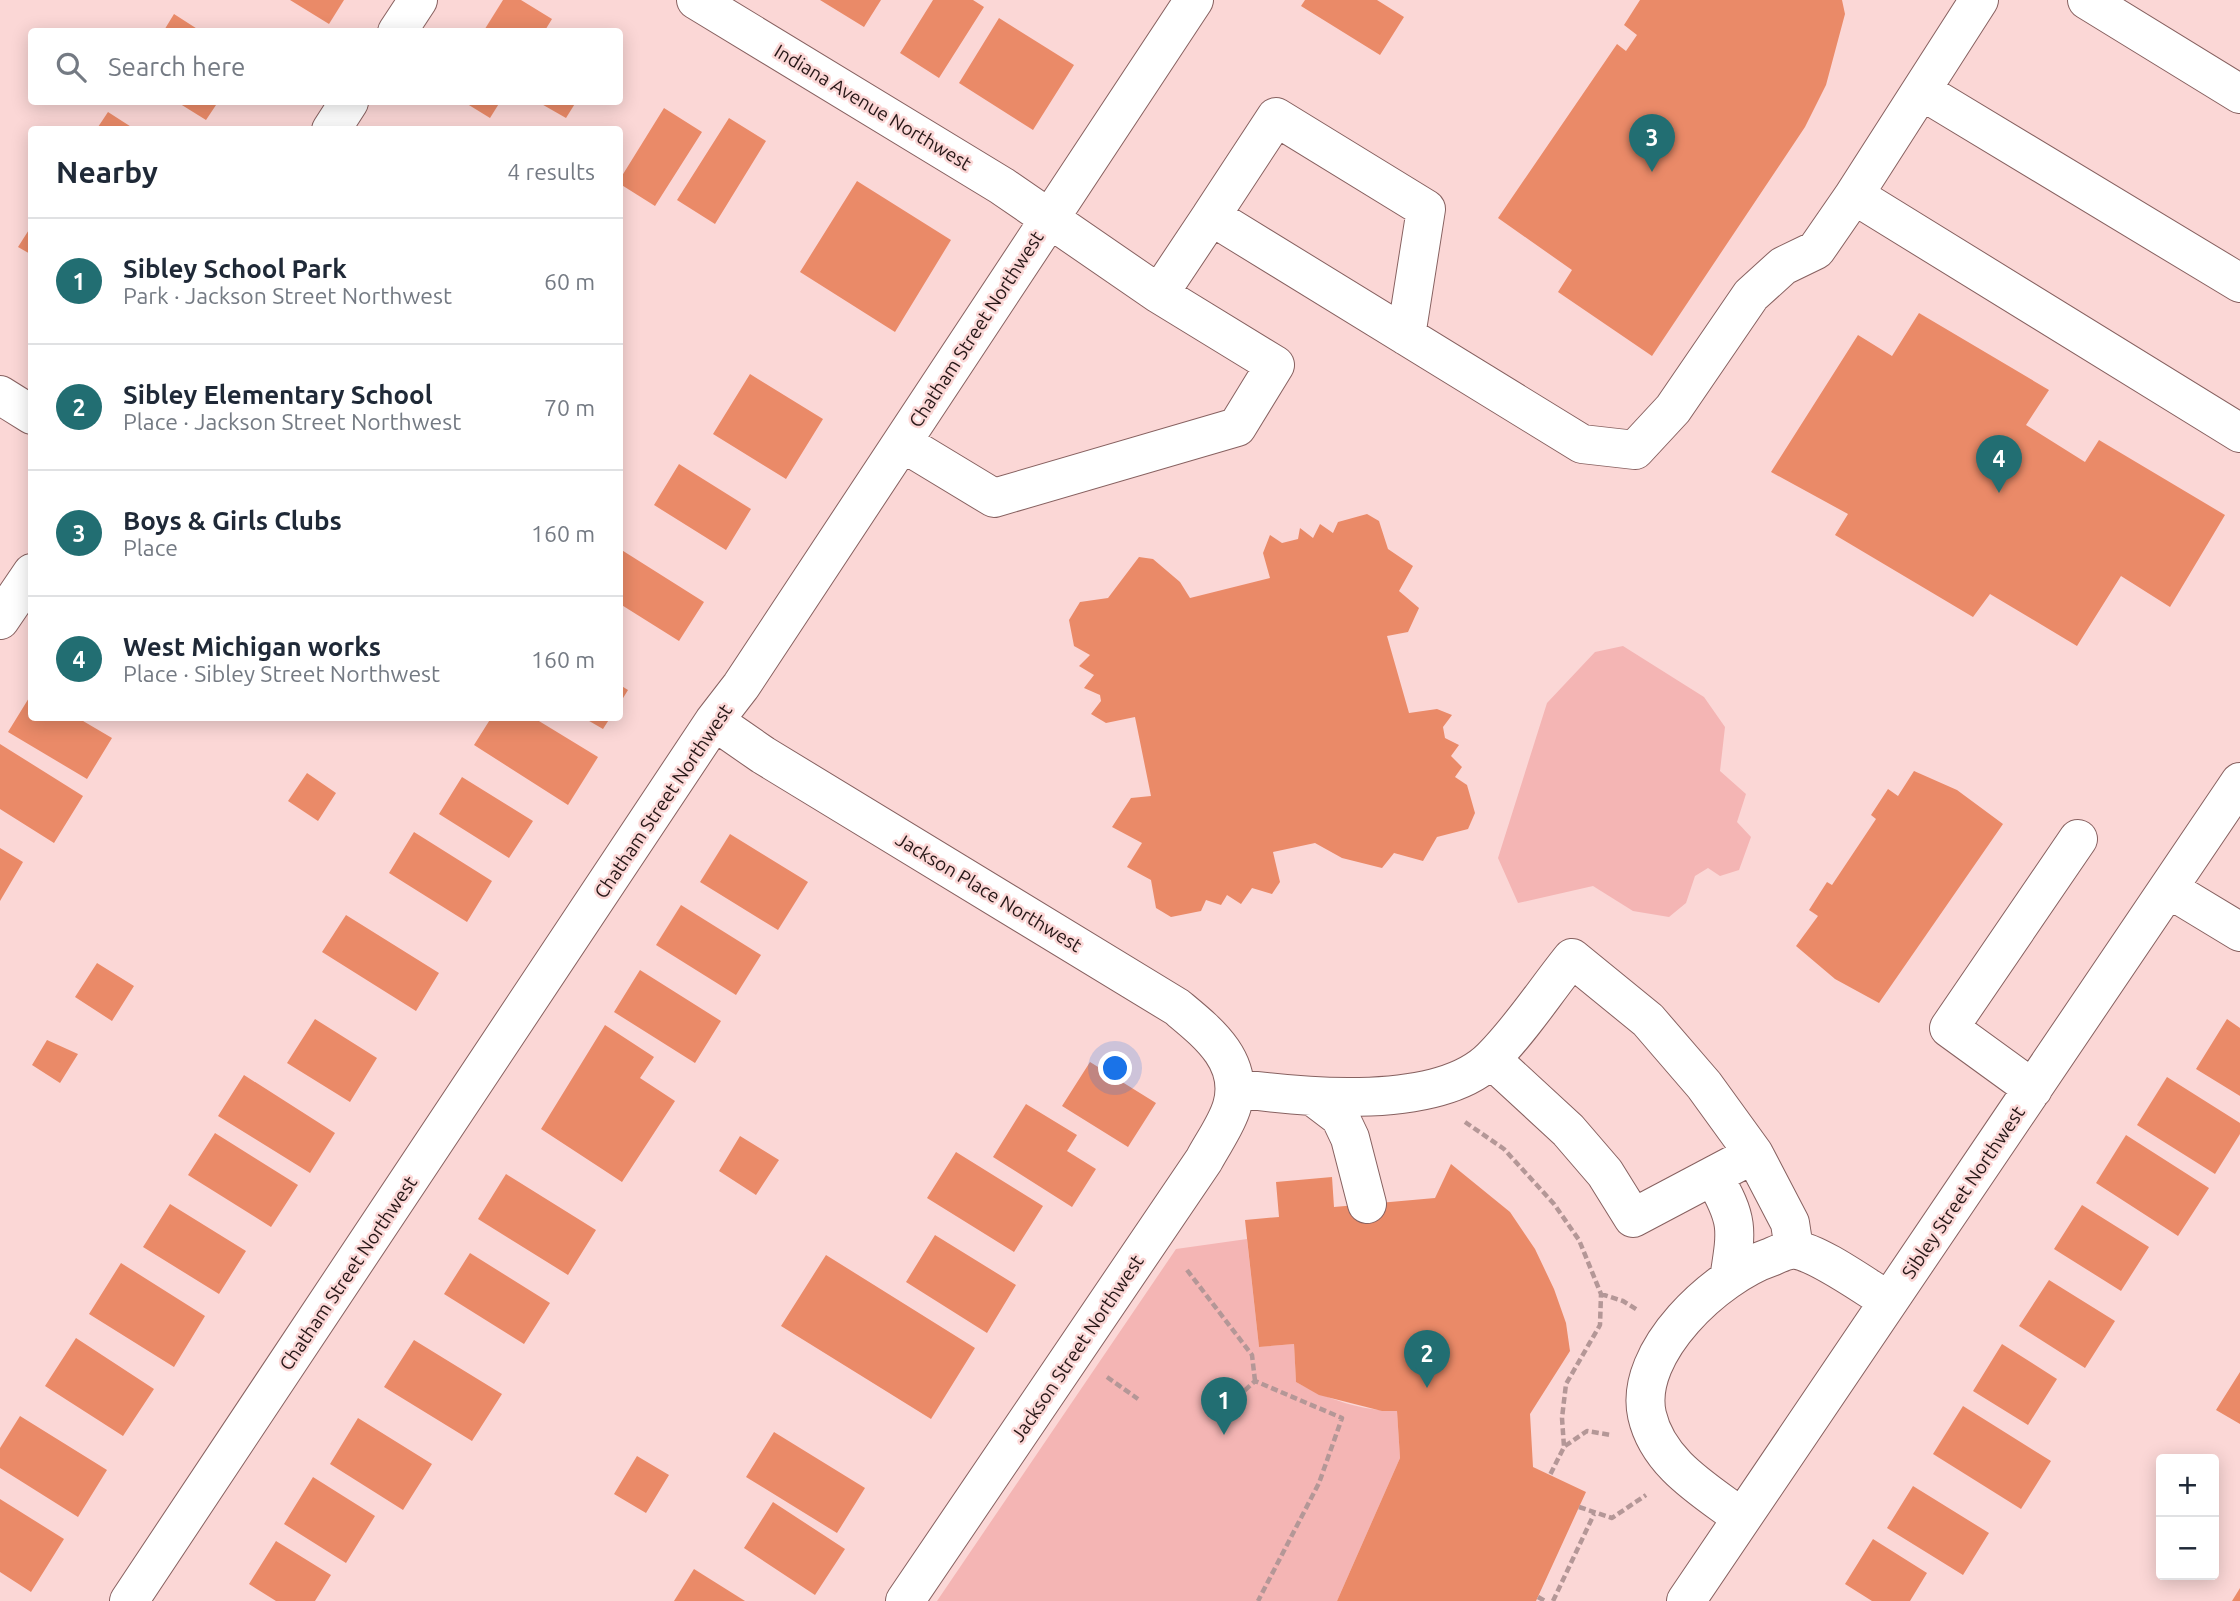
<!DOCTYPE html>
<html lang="en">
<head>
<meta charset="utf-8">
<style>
  :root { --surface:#fff; --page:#f6f6f7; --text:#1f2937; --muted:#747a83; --line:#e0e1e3; --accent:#226e72 }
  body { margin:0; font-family:Ubuntu,sans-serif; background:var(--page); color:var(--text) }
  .controls { position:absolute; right:21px; bottom:21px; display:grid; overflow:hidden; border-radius:7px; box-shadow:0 4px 18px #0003 }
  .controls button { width:63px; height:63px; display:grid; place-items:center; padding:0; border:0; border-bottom:2px solid var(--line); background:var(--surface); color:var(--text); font:35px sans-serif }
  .you { position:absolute; left:1116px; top:1069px; width:24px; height:24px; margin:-18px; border:5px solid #fff; border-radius:50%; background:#1a73e8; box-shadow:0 0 0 10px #1a73e833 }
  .badge { display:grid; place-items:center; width:46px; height:46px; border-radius:50%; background:var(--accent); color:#fff; font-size:23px; font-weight:700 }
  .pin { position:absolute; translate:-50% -58px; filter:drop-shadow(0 2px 4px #0008) }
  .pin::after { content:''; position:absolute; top:37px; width:24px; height:21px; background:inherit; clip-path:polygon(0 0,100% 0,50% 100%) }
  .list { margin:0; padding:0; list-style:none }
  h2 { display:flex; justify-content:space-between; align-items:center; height:91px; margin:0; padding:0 28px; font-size:30px }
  h2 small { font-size:23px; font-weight:400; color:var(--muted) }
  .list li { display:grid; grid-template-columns:46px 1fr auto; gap:21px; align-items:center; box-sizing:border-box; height:126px; padding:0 28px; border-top:2px solid var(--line) }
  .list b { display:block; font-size:26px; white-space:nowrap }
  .list p { margin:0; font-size:23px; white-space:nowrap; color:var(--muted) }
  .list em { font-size:23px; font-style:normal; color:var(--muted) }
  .icon { flex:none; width:38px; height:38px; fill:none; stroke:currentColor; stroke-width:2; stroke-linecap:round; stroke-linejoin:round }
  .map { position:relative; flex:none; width:2240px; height:1601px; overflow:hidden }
  .search { position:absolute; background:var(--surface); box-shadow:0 4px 18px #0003; left:28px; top:28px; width:595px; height:77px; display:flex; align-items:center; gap:18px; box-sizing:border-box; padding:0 24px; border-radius:7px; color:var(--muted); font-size:26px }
  .panel { position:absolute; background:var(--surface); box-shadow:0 4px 18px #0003; left:28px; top:126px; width:595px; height:595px; border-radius:7px }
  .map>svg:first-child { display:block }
  .green { fill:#f4b5b4 }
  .building { fill:#ea8a68 }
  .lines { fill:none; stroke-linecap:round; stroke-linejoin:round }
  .minor-casing { stroke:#876160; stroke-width:40 }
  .path { stroke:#b49797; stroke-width:4.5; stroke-dasharray:7 3.5; stroke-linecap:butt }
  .minor { stroke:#fff; stroke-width:38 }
  .labels { text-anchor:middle; stroke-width:5; stroke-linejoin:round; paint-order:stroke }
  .street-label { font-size:19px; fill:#261717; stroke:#fbd7d6 }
</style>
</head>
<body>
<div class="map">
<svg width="2240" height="1601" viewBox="0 0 2240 1601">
  <rect width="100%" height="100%" fill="#fbd7d6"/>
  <path class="green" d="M1623,646L1704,697L1725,727L1720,771L1746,794L1737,822L1751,837L1739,870L1720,876L1708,868L1695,876L1686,903L1669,917L1633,911L1593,886L1518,903L1498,858L1547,703L1595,652Z
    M1247,1239L1259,1347L1294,1344L1296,1382C1327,1399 1362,1411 1397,1411L1400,1458L1337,1601H937L1176,1249Z"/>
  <path class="building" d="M290,0H344L329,24Z
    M503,0H521L552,19L544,32H483Z
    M820,0H881L864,27Z
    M933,0H973L984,7L939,78L900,53Z
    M1305,0H1377L1404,17L1380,55L1301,6Z
    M1640,0H1842L1845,14L1826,85L1805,127L1652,356L1558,292L1572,270L1498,218L1617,44L1626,51L1637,35L1624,25Z
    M174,14L202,32H163Z
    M999,18L1074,65L1033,130L959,83Z
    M177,102H218L206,120Z
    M464,102H500L490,118Z
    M538,102H576L566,118Z
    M664,108L702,132L655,206L620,184V179Z
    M108,112L136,130H96Z
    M729,118L766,141L715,224L677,200Z
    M857,181L951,240L895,332L800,272Z
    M32,225V255L18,247Z
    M1919,313L2049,390L2026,425L2085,462L2099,440L2225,515L2170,607L2121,576L2077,646L1990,594L1973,617L1835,535L1848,514L1771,472L1858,335L1892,356Z
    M750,374L823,419L786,479L713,434Z
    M679,464L751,509L726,550L654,505Z
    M1367,514L1379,521L1388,549L1413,566L1399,591L1419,608L1408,632L1387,636L1409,713L1437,709L1452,715L1443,727L1445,738L1459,745L1451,756L1462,767L1455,777L1467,785L1475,813L1468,829L1437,837L1423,861L1394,853L1382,868L1342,858L1315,843L1273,852L1280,882L1272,894L1252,888L1241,904L1227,895L1221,905L1206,900L1201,911L1171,917L1156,908L1151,880L1127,867L1142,843L1112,827L1131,798L1151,796L1135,717L1106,723L1091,714L1101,701L1100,695L1084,688L1094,675L1079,666L1090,655L1074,646L1069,620L1080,602L1108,598L1139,557L1153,559L1180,582L1190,598L1270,578L1263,553L1270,535L1282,543L1298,539L1300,528L1313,538L1320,524L1333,533L1338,522Z
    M620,549L704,602L679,641L620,604Z
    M620,685L628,690L620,703Z
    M32,693V718H78L112,738L87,779L8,732Z
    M491,718H534L598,757L568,805L474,745Z
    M584,718H610L603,729Z
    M0,744L83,796L54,843L0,809Z
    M1914,771L1957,790L2003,824L1879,1003L1835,979L1796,946L1818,916L1809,910L1827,882L1832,885L1876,819L1871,815L1888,789L1898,796Z
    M307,773L336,793L318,821L288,801Z
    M462,777L533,821L509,858L439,814Z
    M414,832L492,881L467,922L389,873Z
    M730,834L808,882L778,930L700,882Z
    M0,848L23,862L0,901Z
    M681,905L761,955L736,995L656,945Z
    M346,915L439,973L416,1011L322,952Z
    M97,963L134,986L112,1021L75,997Z
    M640,970L721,1021L695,1063L614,1012Z
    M315,1019L377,1058L350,1102L287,1063Z
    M2227,1019L2240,1028V1096L2196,1069Z
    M605,1025L654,1057L640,1078L675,1101L622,1182L541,1129Z
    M47,1040L78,1054L60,1083L32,1065Z
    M1090,1062L1156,1103L1128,1147L1062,1106Z
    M244,1075L335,1133L310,1173L218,1116Z
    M2167,1077L2240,1123V1134L2215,1174L2137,1125Z
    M1026,1104L1077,1135L1067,1151L1096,1169L1072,1207L993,1157Z
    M215,1133L298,1185L271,1227L188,1175Z
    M2126,1135L2209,1188L2178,1236L2096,1183Z
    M740,1136L779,1160L756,1195L719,1171Z
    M956,1152L1043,1206L1014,1252L927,1198Z
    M1451,1164L1510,1212L1535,1249L1554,1289L1566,1323L1570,1351L1530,1414L1533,1467L1586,1492L1536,1601H1337L1400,1458L1397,1411H1382L1319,1395L1296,1382L1294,1344L1259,1347L1245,1220L1279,1217L1276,1182L1332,1177L1334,1207L1435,1198Z
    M506,1174L596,1230L568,1275L478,1219Z
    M170,1204L246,1251L219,1294L143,1247Z
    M2082,1205L2149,1247L2121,1291L2054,1249Z
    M935,1235L1016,1285L987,1333L906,1282Z
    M470,1253L550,1303L524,1344L444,1294Z
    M826,1255L975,1348L931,1419L781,1326Z
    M121,1263L205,1316L174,1367L89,1314Z
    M2049,1280L2115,1321L2085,1368L2019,1326Z
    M76,1338L154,1389L123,1436L45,1386Z
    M414,1340L502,1394L472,1441L384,1387Z
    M2002,1344L2057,1379L2028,1425L1973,1391Z
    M2240,1372V1424L2216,1410Z
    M1963,1406L2051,1461L2021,1509L1933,1454Z
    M20,1416L107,1470L78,1517L0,1468V1448Z
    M358,1418L432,1464L403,1510L330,1464Z
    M774,1432L865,1488L837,1533L746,1477Z
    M637,1456L669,1475L646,1513L614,1494Z
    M313,1477L375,1516L346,1563L284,1524Z
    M1913,1486L1989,1533L1963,1575L1887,1528Z
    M0,1499L64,1539L31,1592L0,1572Z
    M773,1502L845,1549L815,1595L744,1548Z
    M1873,1539L1927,1573L1910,1601H1872L1845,1584Z
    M276,1541L331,1575L315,1601H276L249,1584Z
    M694,1569L745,1601H674Z
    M2240,1588V1601H2232Z"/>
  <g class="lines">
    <g class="minor-casing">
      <path id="minor" d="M696,0L1002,186L1159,294L1211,216L1582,444L1635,450L1673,409L1751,295L1783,266L1816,250L1854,195L2240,433
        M2087,0L2240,94
        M397,32L418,0
        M1922,91L2240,283
        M331,130L349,102
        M1854,195L1979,0
        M1211,216L1276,117L1426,209L1406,336
        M0,395L32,415
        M903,443L994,498L1237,427L1275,365L1159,294
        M0,620L32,573
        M714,721L763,755L1177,1007C1207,1032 1245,1061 1232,1106C1227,1124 1213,1143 1204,1160L905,1601
        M2169,889L2240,932
        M1235,1088C1304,1098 1440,1111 1492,1058C1522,1028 1546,990 1572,958L1648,1020L1704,1085L1754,1154L1633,1218L1605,1173L1568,1130L1491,1059
        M2033,1089L1949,1028L2078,839
        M1315,1098L1340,1117L1350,1138L1367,1204
        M1754,1154L1790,1223L1794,1249
        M1713,1176C1739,1220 1737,1229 1729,1279
        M1742,1518C1705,1490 1658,1464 1647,1415C1633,1352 1717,1275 1771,1257C1778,1254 1788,1249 1796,1250C1819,1253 1867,1288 1889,1301
        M129,1601L714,721L741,686L1194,0
        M1686,1601L2240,782"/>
    </g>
    <path class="path" d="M1465,1122L1504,1149L1554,1204L1579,1240L1601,1294L1600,1325L1566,1384L1562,1418L1564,1447L1550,1475
      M1187,1270L1252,1355L1255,1381
      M1601,1294L1623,1301L1639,1311
      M1107,1377L1138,1399
      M1214,1419L1255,1381L1342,1418L1319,1483L1258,1601
      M1565,1446L1587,1431L1611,1435
      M1579,1507L1612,1518L1646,1495
      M1538,1597L1545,1601
      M1553,1601L1594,1514"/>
    <use href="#minor" class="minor"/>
  </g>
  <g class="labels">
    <g class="street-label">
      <text transform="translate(873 107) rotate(31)" y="7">Indiana Avenue Northwest</text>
      <text transform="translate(976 329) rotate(-57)" y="7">Chatham Street Northwest</text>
      <text transform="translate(663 801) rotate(-56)" y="7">Chatham Street Northwest</text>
      <text transform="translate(989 892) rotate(31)" y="7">Jackson Place Northwest</text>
      <text transform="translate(1963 1192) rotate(-56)" y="7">Sibley Street Northwest</text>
      <text transform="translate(348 1273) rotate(-56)" y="7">Chatham Street Northwest</text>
      <text transform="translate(1077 1348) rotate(-56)" y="7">Jackson Street Northwest</text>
    </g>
  </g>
</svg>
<div class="controls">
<button>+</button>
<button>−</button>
</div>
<div class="you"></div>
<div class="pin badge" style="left:1224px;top:1435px">1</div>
<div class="pin badge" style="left:1427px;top:1388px">2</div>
<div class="pin badge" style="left:1652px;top:172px">3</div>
<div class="pin badge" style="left:1999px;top:493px">4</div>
<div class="search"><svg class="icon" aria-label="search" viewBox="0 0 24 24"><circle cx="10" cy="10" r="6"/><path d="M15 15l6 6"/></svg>Search here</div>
<section class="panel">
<h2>Nearby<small>4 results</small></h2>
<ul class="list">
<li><span class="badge">1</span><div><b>Sibley School Park</b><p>Park · Jackson Street Northwest</p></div><em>60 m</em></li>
<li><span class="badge">2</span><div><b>Sibley Elementary School</b><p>Place · Jackson Street Northwest</p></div><em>70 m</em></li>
<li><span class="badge">3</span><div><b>Boys &amp; Girls Clubs</b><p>Place</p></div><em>160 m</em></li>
<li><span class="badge">4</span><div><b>West Michigan works</b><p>Place · Sibley Street Northwest</p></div><em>160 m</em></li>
</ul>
</section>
</div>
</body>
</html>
